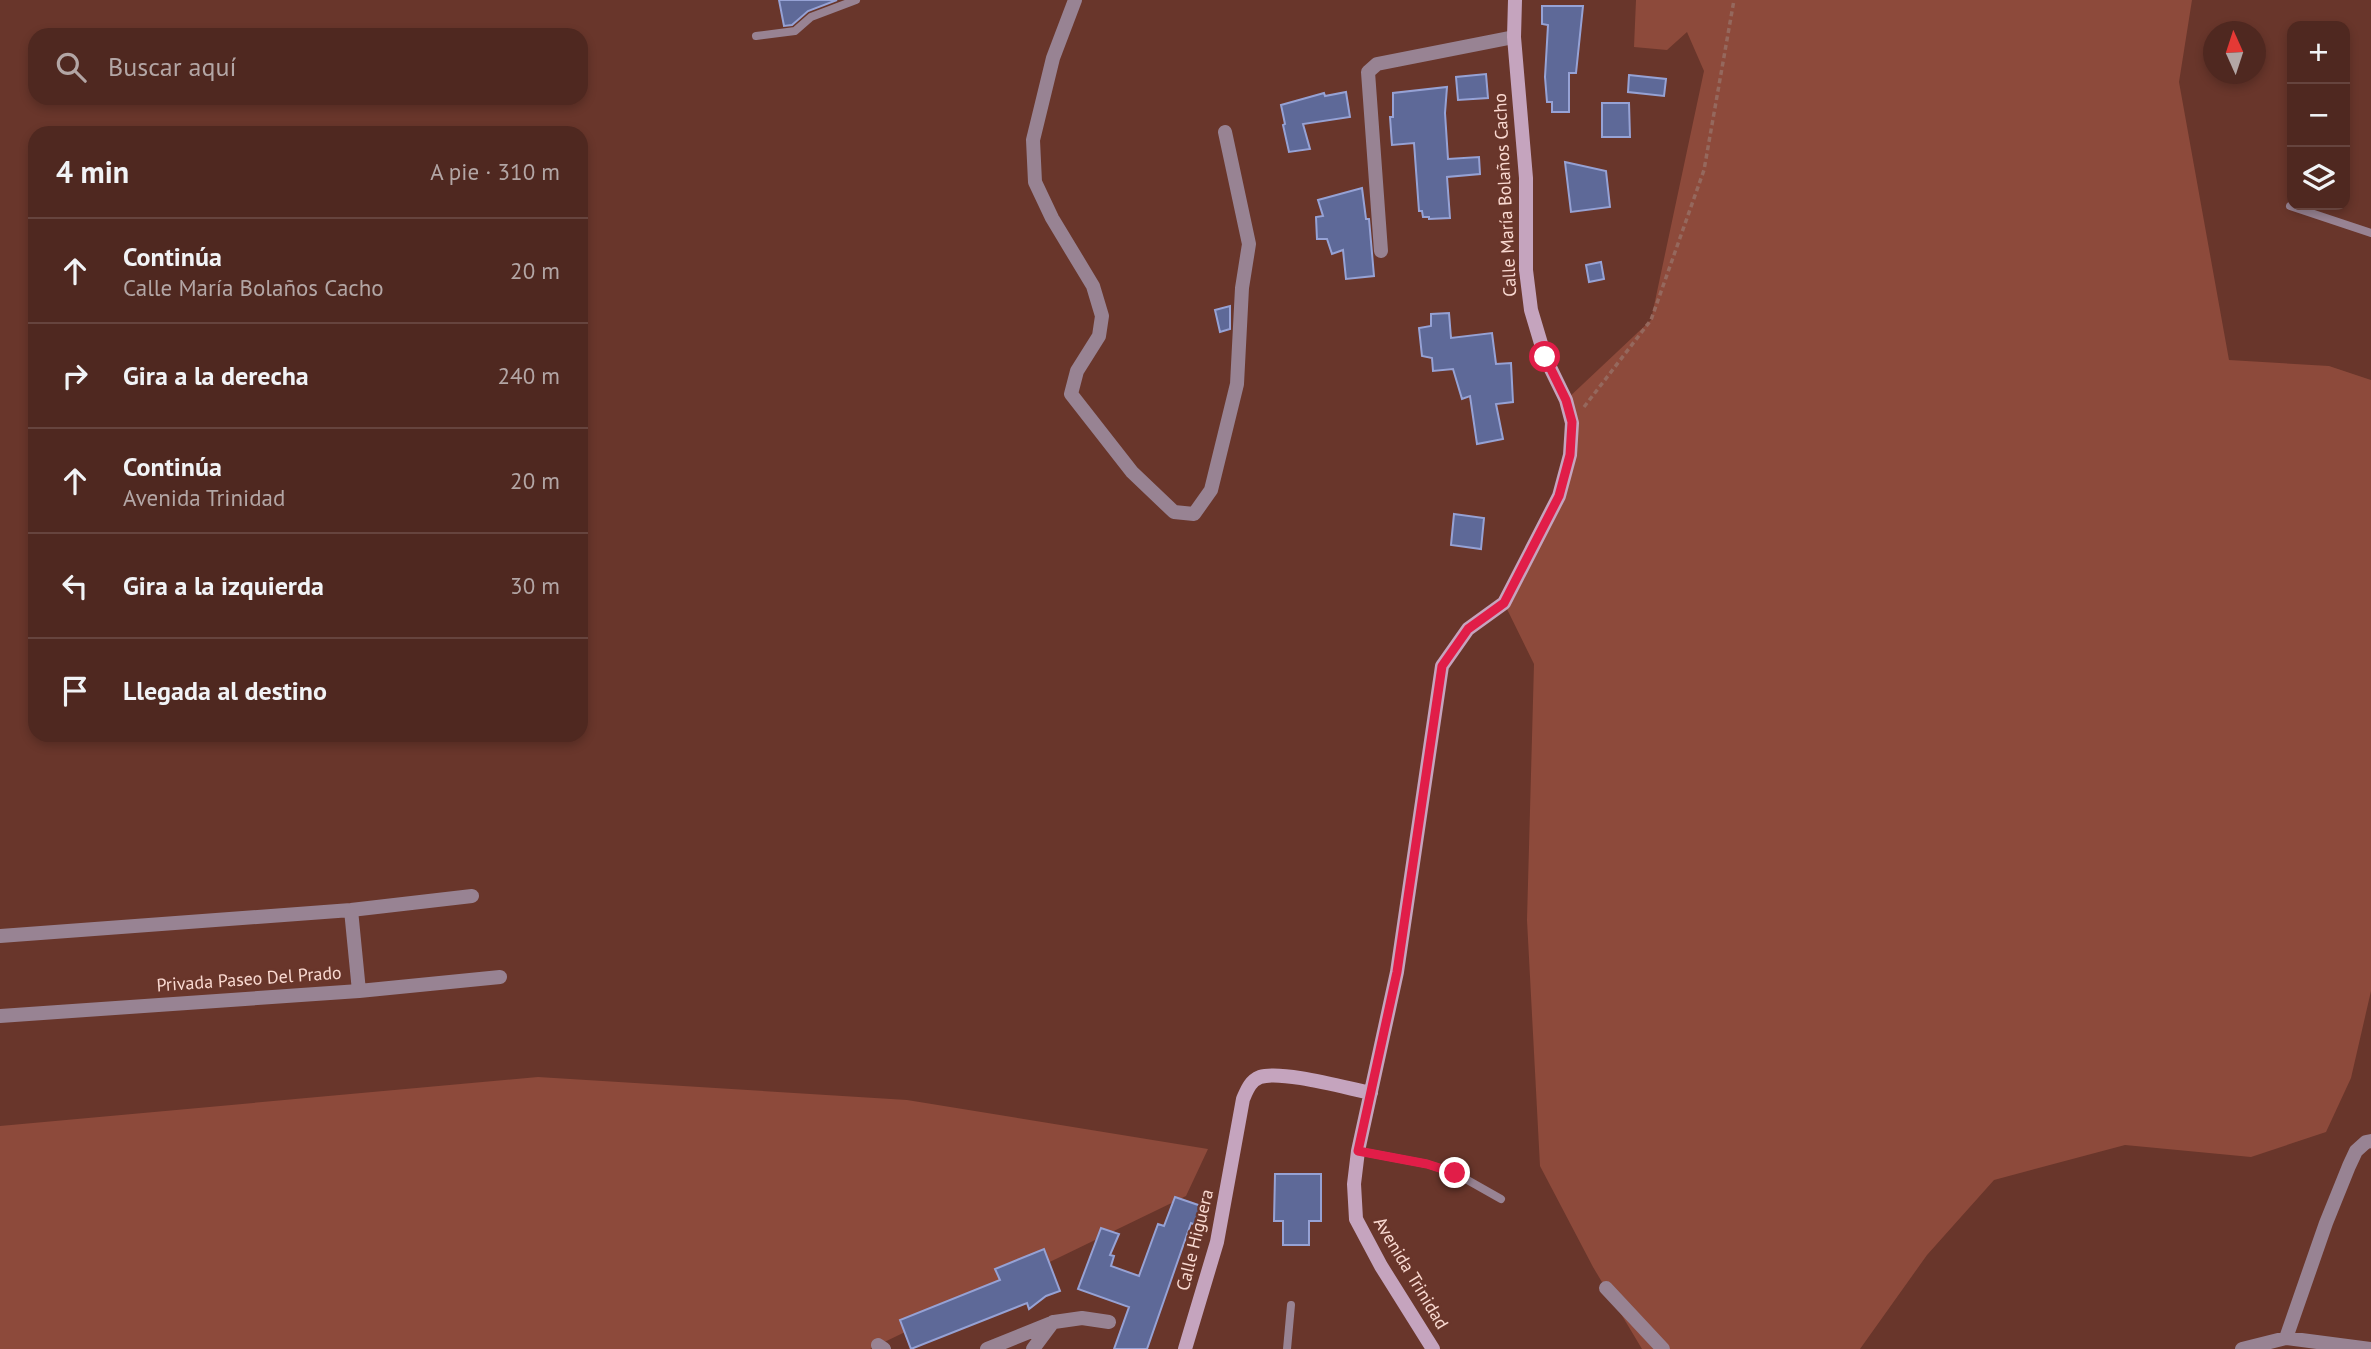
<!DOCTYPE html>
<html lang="es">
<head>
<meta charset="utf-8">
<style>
  :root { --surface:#4f2820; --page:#553029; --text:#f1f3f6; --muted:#b3a6a5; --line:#66443e }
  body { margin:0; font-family:"PT Sans",sans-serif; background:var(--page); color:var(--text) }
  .controls { position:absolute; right:21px; top:21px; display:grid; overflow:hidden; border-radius:14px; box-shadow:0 4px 10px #0003 }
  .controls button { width:63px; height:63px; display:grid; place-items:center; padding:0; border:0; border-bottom:2px solid var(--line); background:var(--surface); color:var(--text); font:35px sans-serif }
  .compass { position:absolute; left:2203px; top:21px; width:63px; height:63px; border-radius:50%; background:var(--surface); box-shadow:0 4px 10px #0003; rotate:357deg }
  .stop { position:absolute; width:21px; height:21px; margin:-16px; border:5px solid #e11d48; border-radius:50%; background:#fff }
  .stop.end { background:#e11d48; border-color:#fff; box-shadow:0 2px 7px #0008 }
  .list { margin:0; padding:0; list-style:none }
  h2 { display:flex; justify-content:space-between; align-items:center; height:91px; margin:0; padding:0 28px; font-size:30px }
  h2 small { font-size:23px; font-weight:400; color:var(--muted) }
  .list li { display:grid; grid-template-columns:46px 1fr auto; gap:21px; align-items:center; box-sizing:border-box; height:105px; padding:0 28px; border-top:2px solid var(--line) }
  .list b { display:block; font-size:26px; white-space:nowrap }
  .list p { margin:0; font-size:23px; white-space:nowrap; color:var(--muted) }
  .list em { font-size:23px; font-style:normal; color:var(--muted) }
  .icon { flex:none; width:38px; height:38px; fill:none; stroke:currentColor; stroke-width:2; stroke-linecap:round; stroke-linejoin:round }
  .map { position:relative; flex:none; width:2371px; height:1349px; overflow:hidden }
  .search { position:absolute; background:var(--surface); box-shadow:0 4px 10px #0003; left:28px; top:28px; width:560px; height:77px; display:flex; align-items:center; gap:18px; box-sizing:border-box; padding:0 24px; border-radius:21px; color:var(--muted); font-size:26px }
  .panel { position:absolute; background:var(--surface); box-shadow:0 4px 10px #0003; left:28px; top:126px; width:560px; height:616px; border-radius:21px }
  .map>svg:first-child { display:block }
  .green { fill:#8d4a3b }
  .building { fill:#5e6998; stroke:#96a2d5; stroke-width:2 }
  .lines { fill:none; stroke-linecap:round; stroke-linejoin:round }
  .path { stroke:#95685d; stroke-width:3.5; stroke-dasharray:5 3.5; stroke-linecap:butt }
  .lane { stroke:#988393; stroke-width:8 }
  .street { stroke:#988393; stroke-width:14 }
  .secondary { stroke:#c5a4be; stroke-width:14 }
  .route { stroke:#e11d48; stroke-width:9 }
  .labels { text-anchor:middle; stroke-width:5; stroke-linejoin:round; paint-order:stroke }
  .street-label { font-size:18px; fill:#f9d9d1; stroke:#69362b }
</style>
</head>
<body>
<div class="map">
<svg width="2371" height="1349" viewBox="0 0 2371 1349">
  <rect width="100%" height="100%" fill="#69362b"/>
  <path class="green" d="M1636,0H2192L2179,82L2229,360L2329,366L2371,380V991L2351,1078L2326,1132L2251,1157L2125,1145L1994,1180L1927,1255L1860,1349H1642L1593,1267L1540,1166L1527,920L1534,664L1504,603L1570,455L1566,400L1651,320L1704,71L1687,32L1667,50L1634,47Z
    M538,1077L907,1100L1208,1149L1186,1196L870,1349H0V1126Z"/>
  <path class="building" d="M779,0H837L808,11L792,25L784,26Z
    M1542,6H1583L1576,73H1569V112H1552V102H1547L1545,77L1548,25L1542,24Z
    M1486,74L1488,98L1458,100L1456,77Z
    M1629,75L1666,79L1664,96L1628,92Z
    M1447,87L1445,113L1448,159L1479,157L1480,174L1447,177L1450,218L1429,219V217H1423L1422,211H1419L1414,143L1392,145L1390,117H1393V93Z
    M1346,92L1350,117L1303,124L1310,149L1289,152L1283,125L1285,124L1281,105L1324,93L1325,96Z
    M1602,103H1629L1630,137H1602Z
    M1565,162L1606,171L1610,207L1571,212Z
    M1362,188L1366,219H1369L1374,276L1346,279L1343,250L1332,254L1327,239H1317L1316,217L1323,216L1318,200Z
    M1601,262L1604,279L1589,282L1586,265Z
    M1230,306V329L1220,332L1215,310Z
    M1449,313L1451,338L1492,333L1496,364L1511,363L1513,402L1496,404L1503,439L1477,444L1470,396L1462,399L1453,369L1433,371L1432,358L1422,356L1419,328L1431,326V314Z
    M1454,514L1484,518L1481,549L1451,545Z
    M1275,1174H1321V1221H1309V1245H1283V1221H1274Z
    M1175,1197L1204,1207L1198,1226L1191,1223L1147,1349H1114L1129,1307L1078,1289L1101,1228L1119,1234L1110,1255L1114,1256L1111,1266L1139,1276L1158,1224L1164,1226Z
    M1044,1249L1060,1291L1046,1296L1029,1309L1027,1303L911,1349L900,1320L1000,1280L995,1269Z"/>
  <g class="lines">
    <path class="path" d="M1584,407L1651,320L1704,170L1734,0"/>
    <path class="lane" d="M756,36L795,31L811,17L856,0
      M2290,206L2371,233
      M1358,1151L1427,1164L1455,1173L1501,1199
      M1287,1349L1291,1305"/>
    <path class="street" d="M1075,0L1053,58L1033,140L1035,182L1052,218L1093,286L1102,316L1099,336L1077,371L1071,394L1132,472L1174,512L1194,514L1211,490L1237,384L1242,288L1249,244L1225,132
      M1381,251L1368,72L1377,64L1514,37
      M351,910L359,991
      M0,936L351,910L472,896
      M0,1016L359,991L500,977
      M1606,1288L1663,1349
      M2286,1338L2326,1223L2349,1166L2356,1151L2366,1142L2371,1141
      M878,1345L884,1349
      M987,1349L1054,1322L1082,1318L1109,1322
      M1033,1349L1053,1322
      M2242,1349L2286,1338L2371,1349"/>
    <path class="secondary" d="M1185,1349L1217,1242L1243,1099C1247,1090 1250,1081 1260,1077C1282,1070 1346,1088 1371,1093
      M1433,1349L1381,1266L1356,1219L1354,1184L1358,1151L1397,972L1442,666L1468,629L1504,603L1559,496L1570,455L1572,423L1566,400L1545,357L1531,310L1526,270V178L1514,37L1515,0"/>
  </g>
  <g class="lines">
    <path class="route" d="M1455,1173L1427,1164L1358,1151L1397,972L1442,666L1468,629L1504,603L1559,496L1570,455L1572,422L1566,400L1545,357"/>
  </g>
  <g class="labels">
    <g class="street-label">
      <text transform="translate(1505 195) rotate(-93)" y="6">Calle María Bolaños Cacho</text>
      <text transform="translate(249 979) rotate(-4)" y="6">Privada Paseo Del Prado</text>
      <text transform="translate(1195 1240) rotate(-76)" y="6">Calle Higuera</text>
      <text transform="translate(1411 1273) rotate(59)" y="6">Avenida Trinidad</text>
    </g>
  </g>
</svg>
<div class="controls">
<button>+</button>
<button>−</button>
<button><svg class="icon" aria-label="layers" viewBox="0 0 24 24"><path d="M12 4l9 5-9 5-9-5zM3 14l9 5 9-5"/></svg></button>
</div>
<svg class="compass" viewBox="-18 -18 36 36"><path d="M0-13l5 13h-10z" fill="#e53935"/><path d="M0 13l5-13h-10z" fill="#b3a6a5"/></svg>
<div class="stop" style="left:1545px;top:357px"></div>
<div class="stop end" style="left:1455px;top:1173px"></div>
<div class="search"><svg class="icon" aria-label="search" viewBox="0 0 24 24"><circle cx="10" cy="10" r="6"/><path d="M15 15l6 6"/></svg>Buscar aquí</div>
<section class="panel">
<h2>4 min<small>A pie · 310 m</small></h2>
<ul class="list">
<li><svg class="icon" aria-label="ahead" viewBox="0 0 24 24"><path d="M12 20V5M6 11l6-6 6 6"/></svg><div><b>Continúa</b><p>Calle María Bolaños Cacho</p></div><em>20 m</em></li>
<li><svg class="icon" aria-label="right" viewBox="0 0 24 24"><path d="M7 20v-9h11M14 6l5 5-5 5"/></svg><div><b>Gira a la derecha</b></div><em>240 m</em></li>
<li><svg class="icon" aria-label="ahead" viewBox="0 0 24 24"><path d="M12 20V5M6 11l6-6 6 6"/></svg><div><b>Continúa</b><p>Avenida Trinidad</p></div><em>20 m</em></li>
<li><svg class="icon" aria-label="left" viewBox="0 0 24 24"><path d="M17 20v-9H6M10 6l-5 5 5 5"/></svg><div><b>Gira a la izquierda</b></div><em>30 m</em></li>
<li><svg class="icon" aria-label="arrive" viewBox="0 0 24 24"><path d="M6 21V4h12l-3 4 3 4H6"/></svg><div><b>Llegada al destino</b></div></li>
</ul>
</section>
</div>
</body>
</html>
